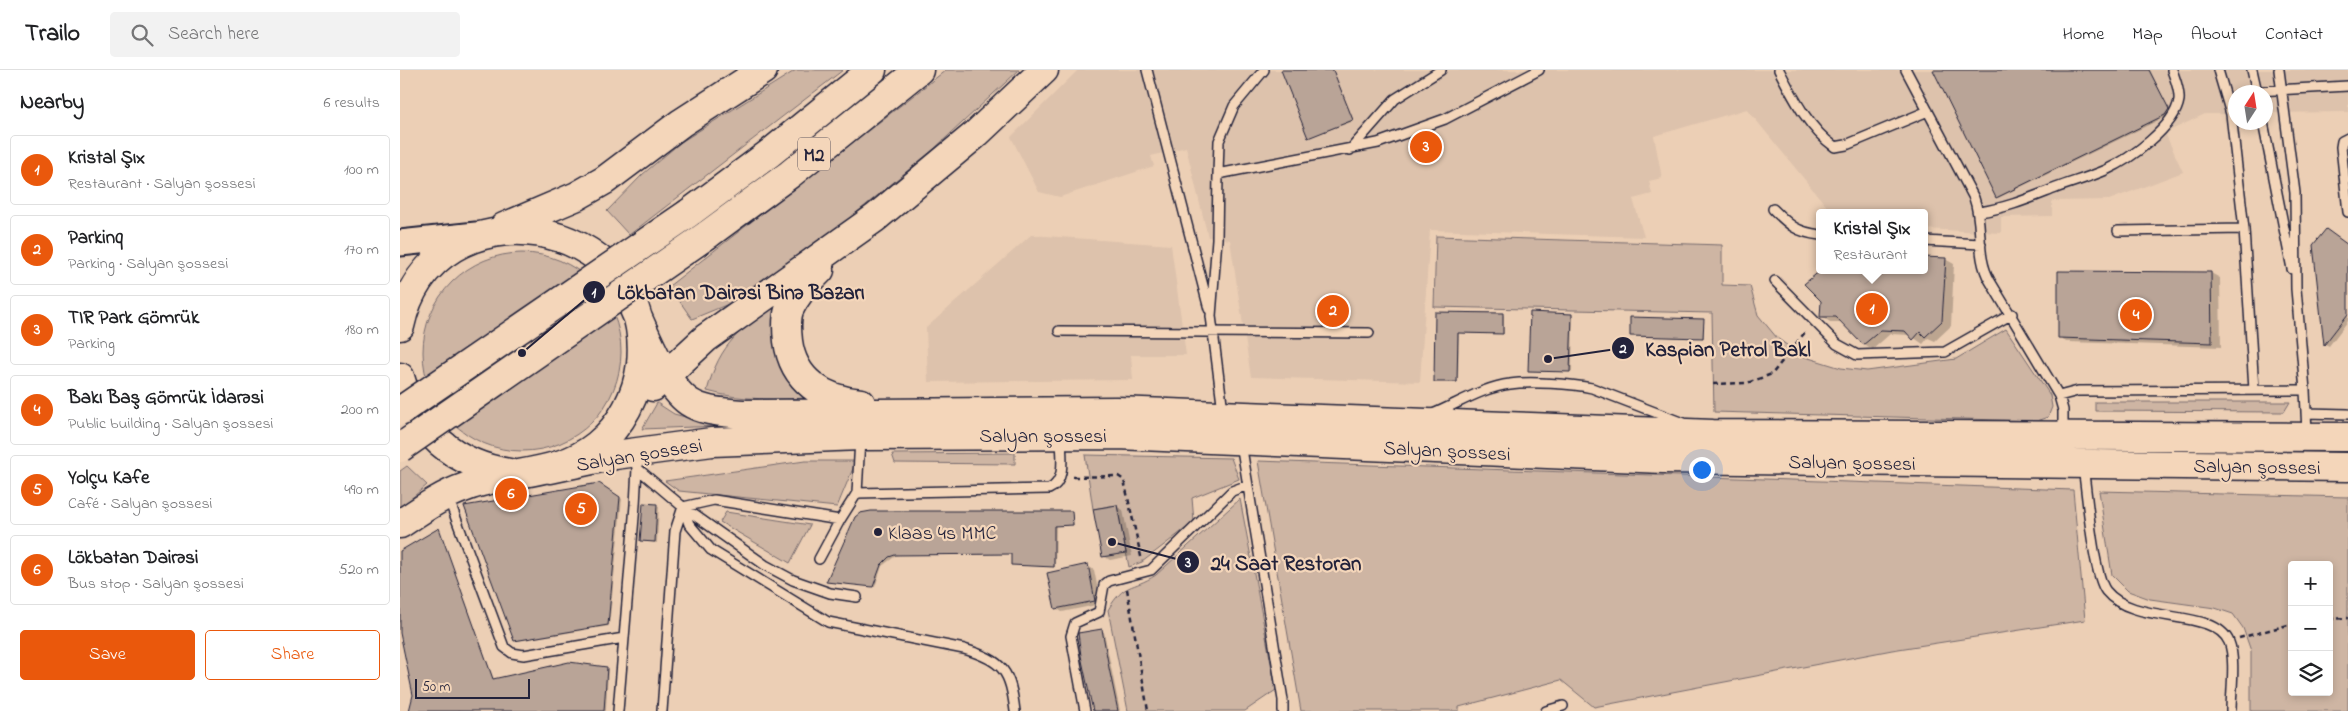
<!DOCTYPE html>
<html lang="en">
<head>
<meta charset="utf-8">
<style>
  :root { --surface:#fff; --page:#f2f2f2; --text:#202124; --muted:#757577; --line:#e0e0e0; --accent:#ea580c }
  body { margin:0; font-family:"Indie Flower",sans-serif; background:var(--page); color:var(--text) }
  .controls { position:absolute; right:15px; bottom:15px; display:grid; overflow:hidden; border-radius:5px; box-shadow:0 2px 8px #0003 }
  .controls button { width:45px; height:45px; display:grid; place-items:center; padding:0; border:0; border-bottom:1px solid var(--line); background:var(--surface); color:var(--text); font:25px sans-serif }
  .compass { position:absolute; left:1828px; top:15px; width:45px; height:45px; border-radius:50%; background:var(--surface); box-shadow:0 2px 8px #0003; rotate:12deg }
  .scale { position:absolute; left:15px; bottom:12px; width:115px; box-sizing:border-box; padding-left:5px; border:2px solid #22223b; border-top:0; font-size:14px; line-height:18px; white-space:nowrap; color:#22223b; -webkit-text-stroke:4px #f4d6ba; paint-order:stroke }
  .you { position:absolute; left:1301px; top:399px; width:18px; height:18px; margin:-12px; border:4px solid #fff; border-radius:50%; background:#1a73e8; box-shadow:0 0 0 8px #1a73e833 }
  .badge { display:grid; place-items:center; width:32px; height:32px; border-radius:50%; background:var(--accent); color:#fff; font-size:16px; font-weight:700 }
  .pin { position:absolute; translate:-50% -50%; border:2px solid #fff; box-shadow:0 1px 5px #0006 }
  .popup { position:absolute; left:1416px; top:139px; width:112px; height:65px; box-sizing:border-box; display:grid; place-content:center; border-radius:5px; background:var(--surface); filter:drop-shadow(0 1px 4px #0005); font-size:16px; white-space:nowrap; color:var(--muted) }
  .popup b { font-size:19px; color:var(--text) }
  .popup::after { content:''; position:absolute; left:50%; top:100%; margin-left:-10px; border:10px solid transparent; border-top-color:var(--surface) }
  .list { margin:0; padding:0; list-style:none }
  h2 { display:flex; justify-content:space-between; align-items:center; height:65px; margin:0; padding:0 20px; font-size:21px }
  h2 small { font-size:16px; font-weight:400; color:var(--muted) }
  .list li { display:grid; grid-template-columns:32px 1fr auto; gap:15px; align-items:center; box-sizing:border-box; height:70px; margin:0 10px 10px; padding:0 10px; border:1px solid var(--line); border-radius:5px }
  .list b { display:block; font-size:19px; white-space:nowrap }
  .list p { margin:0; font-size:16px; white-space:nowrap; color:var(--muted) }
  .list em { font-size:16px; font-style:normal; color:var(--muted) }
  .actions { display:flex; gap:10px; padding:15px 20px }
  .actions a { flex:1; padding:11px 0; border:1px solid var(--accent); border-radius:5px; text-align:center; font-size:18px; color:var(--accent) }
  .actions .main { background:var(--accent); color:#fff }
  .icon { flex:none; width:28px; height:28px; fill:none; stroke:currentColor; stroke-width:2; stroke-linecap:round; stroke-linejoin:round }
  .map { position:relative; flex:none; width:1948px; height:641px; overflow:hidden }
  header { display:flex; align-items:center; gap:30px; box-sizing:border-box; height:70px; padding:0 25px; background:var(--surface); border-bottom:1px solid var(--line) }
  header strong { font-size:24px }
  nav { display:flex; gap:28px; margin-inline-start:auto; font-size:18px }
  .search { width:350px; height:45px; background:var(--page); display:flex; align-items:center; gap:12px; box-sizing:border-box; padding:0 18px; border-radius:5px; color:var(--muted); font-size:19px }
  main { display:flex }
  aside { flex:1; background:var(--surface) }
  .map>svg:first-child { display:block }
  .built { fill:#ddc2ac }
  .green { fill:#ceb5a3; stroke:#786c6f; fill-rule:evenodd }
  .shadow { fill:#0003 }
  .building { fill:#b9a497; stroke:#22223b }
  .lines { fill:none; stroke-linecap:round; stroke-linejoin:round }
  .lane-casing { stroke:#22223b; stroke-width:12 }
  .secondary-casing { stroke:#22223b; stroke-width:29 }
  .highway-casing { stroke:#22223b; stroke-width:31 }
  .path { stroke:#22223b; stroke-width:2.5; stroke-dasharray:5 4; stroke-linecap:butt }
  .lane { stroke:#f4d6ba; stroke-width:9 }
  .secondary { stroke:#f4d6ba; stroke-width:25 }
  .highway { stroke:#f4d6ba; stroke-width:28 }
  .highway-bridge-casing { stroke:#22223b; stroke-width:31; stroke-linecap:butt }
  .highway-bridge { stroke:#f4d6ba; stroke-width:28 }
  .poi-dot { fill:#22223b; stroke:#f4d6ba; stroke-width:2 }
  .labels { text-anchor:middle; stroke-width:4.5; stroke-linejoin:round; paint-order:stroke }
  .shield { fill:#f4d6ba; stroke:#615861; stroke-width:1 }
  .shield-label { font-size:19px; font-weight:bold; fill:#22223b }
  .street-label { font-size:20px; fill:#22223b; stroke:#f4d6ba }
  .poi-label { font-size:20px; fill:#22223b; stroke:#f4d6ba; text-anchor:start }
  .leader { fill:none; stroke:#22223b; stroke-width:2 }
  .callout-dot { fill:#22223b; stroke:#f4d6ba; stroke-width:2 }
  .mark-label { font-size:15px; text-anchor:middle; font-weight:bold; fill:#fff }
  .callout-label { font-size:21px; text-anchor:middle; font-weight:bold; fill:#22223b; stroke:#f4d6ba; stroke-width:4.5; stroke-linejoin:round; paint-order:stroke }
</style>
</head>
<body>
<header>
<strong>Trailo</strong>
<div class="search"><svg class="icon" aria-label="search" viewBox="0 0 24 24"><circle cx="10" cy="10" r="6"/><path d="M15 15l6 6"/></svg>Search here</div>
<nav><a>Home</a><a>Map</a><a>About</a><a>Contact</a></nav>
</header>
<main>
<aside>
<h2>Nearby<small>6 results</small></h2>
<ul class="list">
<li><span class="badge">1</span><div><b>Kristal Şıx</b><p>Restaurant · Salyan şossesi</p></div><em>100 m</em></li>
<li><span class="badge">2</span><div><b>Parkinq</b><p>Parking · Salyan şossesi</p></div><em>170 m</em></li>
<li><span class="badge">3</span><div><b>TIR Park Gömrük</b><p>Parking</p></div><em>180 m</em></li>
<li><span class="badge">4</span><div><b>Bakı Baş Gömrük İdarəsi</b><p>Public building · Salyan şossesi</p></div><em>200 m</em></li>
<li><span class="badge">5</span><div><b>Yolçu Kafe</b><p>Café · Salyan şossesi</p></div><em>490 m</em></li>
<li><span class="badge">6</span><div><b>Lökbatan Dairəsi</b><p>Bus stop · Salyan şossesi</p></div><em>520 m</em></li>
</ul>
<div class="actions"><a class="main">Save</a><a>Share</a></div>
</aside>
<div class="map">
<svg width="1948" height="641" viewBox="0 0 1948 641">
  <rect width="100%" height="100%" fill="#eccfb5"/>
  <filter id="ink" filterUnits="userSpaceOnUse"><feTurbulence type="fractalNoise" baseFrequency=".02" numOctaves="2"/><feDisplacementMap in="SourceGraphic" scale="10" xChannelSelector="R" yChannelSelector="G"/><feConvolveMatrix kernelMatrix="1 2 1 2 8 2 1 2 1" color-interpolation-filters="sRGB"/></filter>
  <g filter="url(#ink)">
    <path class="built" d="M678,0H1948V42L1866,43V22H1836L1835,44H1805L1765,63L1783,102L1709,130L1652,131V146L1601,147V163L1525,159L1524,143H1432L1347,39L1254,66L1262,108L1249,111L1252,124L1233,129L1244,167L1030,160L1020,312L851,307L830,170L808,167L786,77L751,86L754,96L660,127L639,122L611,67Z
      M631,165L771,175L786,285H731L733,310L528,312L526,258Z"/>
    <path class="green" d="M396,0H443L229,165L207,141L243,104L281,72Z
      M546,0H619L534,79L433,162L343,228L292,249L269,216Z
      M1036,166L1322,175V215L1350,216L1358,245L1377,268L1402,286L1441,298L1467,301L1556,289L1606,259L1650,325L1652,337L1648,347L1636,351L1314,342L1312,243L1034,237Z
      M23 282a99 99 0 1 1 198 0a99 99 0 1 1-198 0Z
      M380,231L413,328C376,329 342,331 307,321C320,272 341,259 380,231Z
      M1695,332H1890L1884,342L1695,341Z
      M257,333L274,344L319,356L242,359Z
      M615,383V394L495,393L492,384Z
      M685,385L831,388L839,409L792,428L794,452L742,492L729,497L717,435L693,439Z
      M405,391H456L437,437L279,421L265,411Z
      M858,391L1673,420L1685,550L1492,580L1194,637L1161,610L1059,637V641H901Z
      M7,396L27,415L0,438V401Z
      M1699,421L1948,427V641H1851V581L1843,558L1833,544L1815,538L1750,529L1728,521L1712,505ZM1892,495H1929V622H1892Z
      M840,429L876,620L845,641H728L708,540C725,511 731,521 756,505Z
      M326,442L410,455L390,493L320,452Z"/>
    <path class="shadow" d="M882,0H933L954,51L909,67Z
      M1534,0H1750L1770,41L1767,46L1598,128Z
      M1914,175L1948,176V251L1929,276L1925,274Z
      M1545,189L1554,194L1551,256L1535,271L1528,268L1523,274L1510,265L1490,264L1473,279L1464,274L1442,252H1430L1421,246Z
      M1659,202L1811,203L1820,208L1821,277L1668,272L1659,267Z
      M1036,243L1104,245V264L1059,263L1058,312H1037Z
      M1172,245L1173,246L1172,302L1131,301Z
      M1303,250L1304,268L1232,266Z
      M199,414L222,429L209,556L117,571L115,570Z
      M244,434L259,436L257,473L242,471Z
      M716,436L723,440L732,486L710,490L703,486Z
      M672,443L674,455L656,456L655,497L614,495L612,484L497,485L482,496L475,517L429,512L456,448Z
      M39,460L94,610L206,598L208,599L206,641H10L14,625L0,556V483Z
      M688,496L694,500L701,534L662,542L656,538Z
      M702,561L704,562L720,641H694Z"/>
    <path class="building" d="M881,0H933L953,50L908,68Z
      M1533,0H1749L1769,39L1765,45L1596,128Z
      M1926,159L1948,175V244L1924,275L1913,175Z
      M1524,187L1546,188L1542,251L1525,267L1520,262L1513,270L1505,261L1481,260L1463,275L1436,247H1420L1421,231L1404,214L1421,200H1524Z
      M1658,201L1811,202L1812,273L1658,268Z
      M1035,242L1103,243V264L1058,263L1057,312H1034Z
      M1130,242L1172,244L1170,302L1128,301Z
      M1230,247L1304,249L1303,268L1230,266Z
      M199,413L220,427L208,555L114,571L64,436Z
      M243,433L257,434L255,472L240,471Z
      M717,435L726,483L702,487L693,439Z
      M471,441H672L673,455L654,456V497L611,495V484L495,485L489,487L481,495L473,517L426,512L455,447L460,443Z
      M39,458L93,609L169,592L207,597L204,641H9L13,625L0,563V481Z
      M688,494L695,531L655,539L647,503Z
      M702,559L709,598L718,641H693L681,586L678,563Z"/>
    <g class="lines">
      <g class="lane-casing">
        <path id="lane" d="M747,0L809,239
          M1379,0C1393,27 1409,59 1435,77L1446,75L1528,41
          M1506,0L1574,128C1584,155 1575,186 1590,211L1659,326L1663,340V363
          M1818,0L1831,44L1844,159
          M1852,0L1857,22
          M1879,0L1895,123L1896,219L1905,320L1907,363
          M1857,21L1948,16
          M1863,52L1892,199
          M1948,68L1942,71L1941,77L1948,142
          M950,80L995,29L1041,0
          M818,104L819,71L834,36L864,0
          M1373,139C1389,155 1396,162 1420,165
          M1579,142C1607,138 1630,128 1656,118C1672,112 1690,107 1706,100C1730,89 1775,57 1779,30C1780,20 1775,9 1772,0
          M1718,161L1844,159L1854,320
          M1524,171L1581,174
          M1375,211L1437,274L1457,285L1545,282L1612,244
          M659,261L969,263
          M1659,326L1678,321L1905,320
          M823,341L811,246L817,169L818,104L978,73L1045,49L1139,0
          M1906,343L1948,344
          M1033,344C1057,334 1084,317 1110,314C1129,311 1173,314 1192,318L1283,353
          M460,369L457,423L440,450L314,430L283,437L289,454L311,480L428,552L564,579C604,591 610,601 615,641
          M841,373L883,630V641
          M1683,397C1687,422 1693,504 1706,521C1734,556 1814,537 1829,572C1836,589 1831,622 1831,641
          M237,398L283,437L365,495L393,510L430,523L457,527
          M457,423L649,419C667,411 661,385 661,368
          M48,427L104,577L112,583L124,585L224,568
          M419,489L440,450
          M218,641L235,435L237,398L234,385
          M262,641L275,461L283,437
          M685,641L671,566L675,553L699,542L704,515L709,511L751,500L832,421L848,415
          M1146,641L1163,636"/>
      </g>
      <g class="secondary-casing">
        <path id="secondary" d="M0,173L76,165"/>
      </g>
      <g class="highway-casing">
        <path id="highway" d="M289,143L370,83L472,0
          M104,157L177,126L205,110L281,53L363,0
          M307,165L390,104L519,0
          M420,200C408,212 396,224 389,240C386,249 387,262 388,271C393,310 423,330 461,333
          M228,226C242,255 263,314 289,332C304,342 324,342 342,344L717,341L1313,364L1948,367
          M0,256C32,107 256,143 241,294C237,325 222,355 197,375C159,406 110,400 66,417C42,425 21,440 0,454
          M0,307C15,361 55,395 110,403
          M253,317L306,268L475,148L576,64L644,0
          M150,399L215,385L312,372L460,366L718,365L1263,389L1948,397"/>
      </g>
      <path class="path" d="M1313,314L1347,313L1372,304L1406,261
        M673,407L718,406L724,410L742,491
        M727,519L748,641
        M1929,549L1948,548
        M1839,568L1892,554"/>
      <use href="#lane" class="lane"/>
      <use href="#secondary" class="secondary"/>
      <use href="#highway" class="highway"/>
      <g class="highway-bridge-casing">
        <path id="highway-bridge" d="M0,341L289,143
          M0,378L307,165"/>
      </g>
      <use href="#highway-bridge" class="highway-bridge"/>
    </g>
  </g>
  <circle class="poi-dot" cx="478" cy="462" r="5"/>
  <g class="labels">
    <rect class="shield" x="398" y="67.5" width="32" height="33" rx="4"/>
    <g class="shield-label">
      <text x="414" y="91">M2</text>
    </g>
    <g class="street-label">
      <text x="643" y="372">Salyan şossesi</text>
      <text transform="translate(1047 380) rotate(3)" y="7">Salyan şossesi</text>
      <text transform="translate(239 384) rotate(-9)" y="7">Salyan şossesi</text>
      <text transform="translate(1452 392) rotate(1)" y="7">Salyan şossesi</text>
      <text transform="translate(1857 396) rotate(1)" y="7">Salyan şossesi</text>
    </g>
    <g class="poi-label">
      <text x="488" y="469">Klaas 4s MMC</text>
    </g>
  </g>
  <path class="leader" d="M122 283L194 222M1148 289L1223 278M712 472L788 492"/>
  <g class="callout-dot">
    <circle cx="122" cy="283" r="5"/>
    <circle cx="1148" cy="289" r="5"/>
    <circle cx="712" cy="472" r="5"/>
    <circle cx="194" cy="222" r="12"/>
    <circle cx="1223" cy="278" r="12"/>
    <circle cx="788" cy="492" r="12"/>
  </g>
  <g class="mark-label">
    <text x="194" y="227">1</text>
    <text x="1223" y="283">2</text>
    <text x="788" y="497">3</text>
  </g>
  <g class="callout-label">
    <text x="341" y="229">Lökbatan Dairəsi Binə Bazarı</text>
    <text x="1328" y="286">Kaspian Petrol Bakl</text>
    <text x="886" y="500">24 Saat Restoran</text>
  </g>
</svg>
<div class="controls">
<button>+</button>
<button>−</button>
<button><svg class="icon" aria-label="layers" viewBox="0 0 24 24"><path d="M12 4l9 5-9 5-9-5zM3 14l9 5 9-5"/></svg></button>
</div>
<svg class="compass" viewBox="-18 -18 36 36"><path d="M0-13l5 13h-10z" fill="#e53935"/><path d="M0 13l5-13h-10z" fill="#757577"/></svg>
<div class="scale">50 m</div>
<div class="you"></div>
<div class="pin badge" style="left:1472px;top:239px">1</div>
<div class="popup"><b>Kristal Şıx</b>Restaurant</div>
<div class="pin badge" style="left:933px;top:241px">2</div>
<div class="pin badge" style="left:1026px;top:77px">3</div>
<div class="pin badge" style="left:1736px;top:245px">4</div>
<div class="pin badge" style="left:181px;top:439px">5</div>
<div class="pin badge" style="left:111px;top:424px">6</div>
</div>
</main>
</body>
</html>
